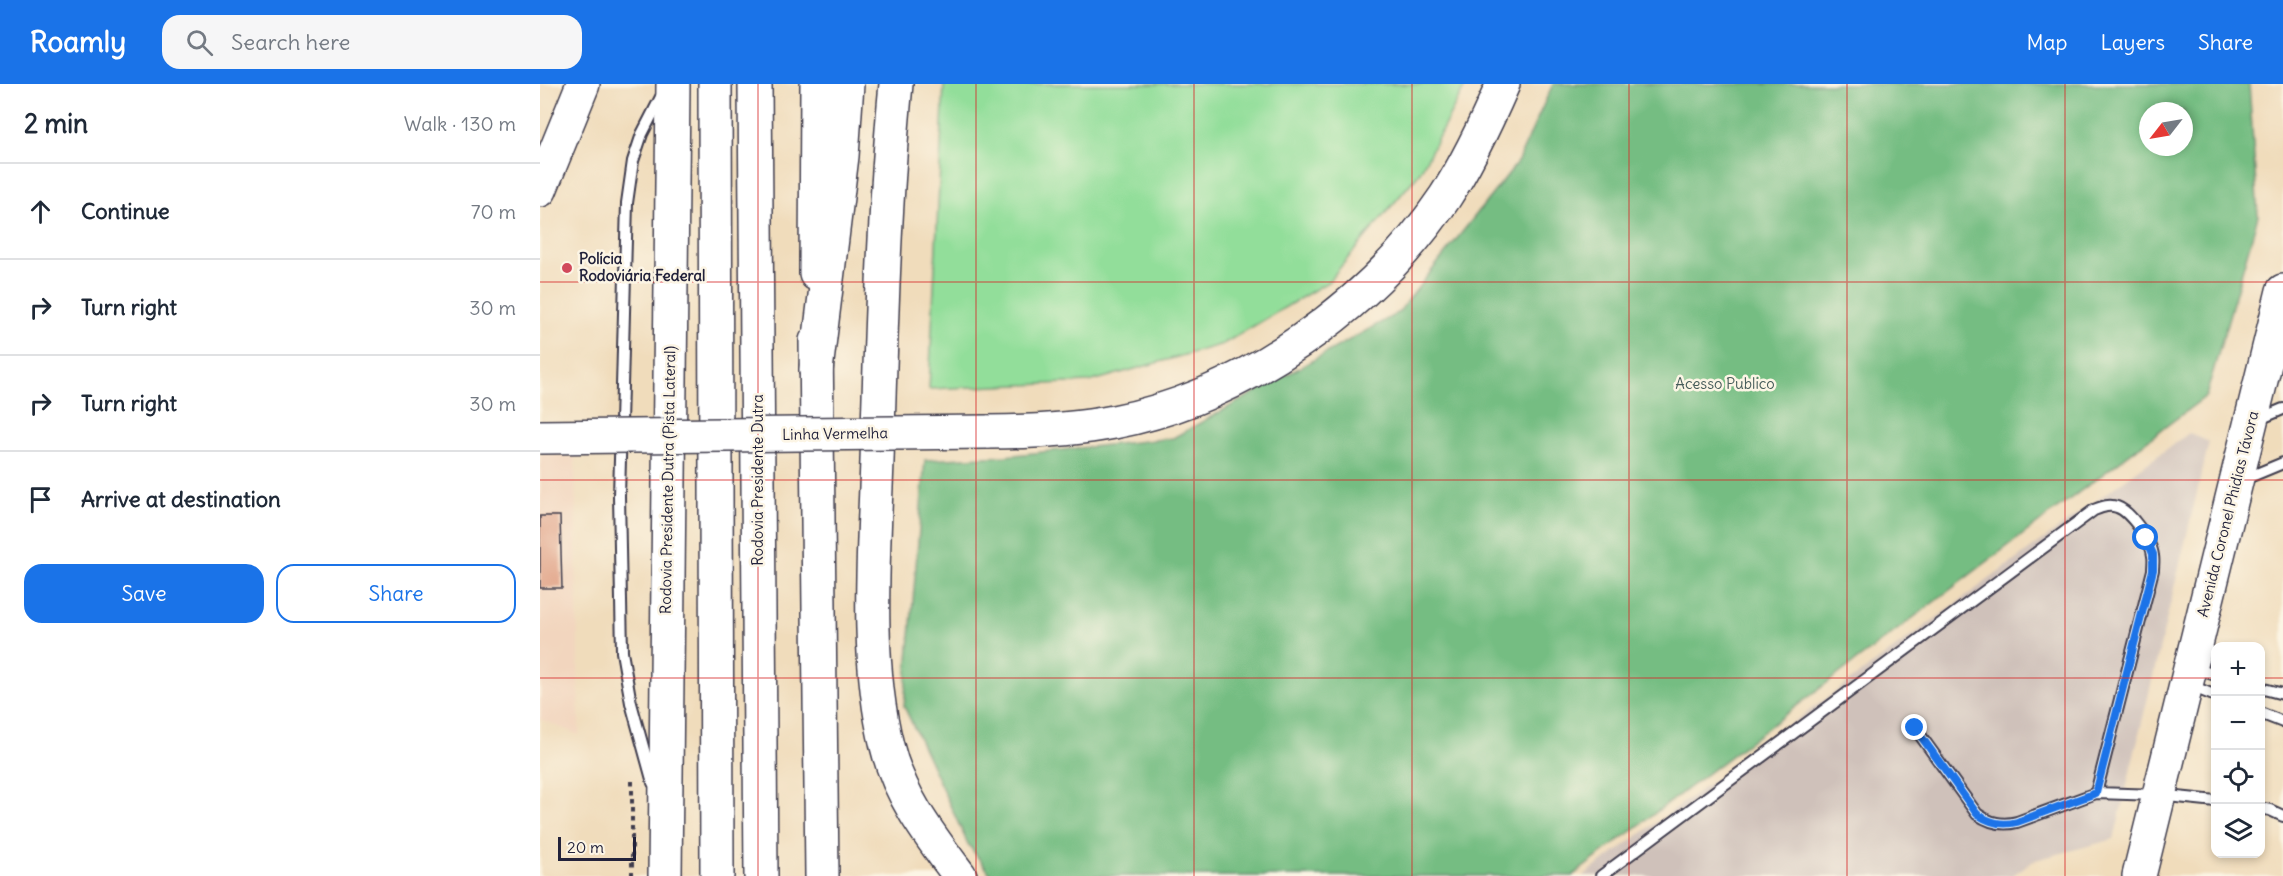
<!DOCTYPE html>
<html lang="en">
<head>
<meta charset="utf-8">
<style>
  :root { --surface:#fff; --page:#f6f6f7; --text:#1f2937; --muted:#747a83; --line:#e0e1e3; --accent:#1a73e8 }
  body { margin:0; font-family:Delius,sans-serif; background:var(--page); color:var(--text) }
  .controls { position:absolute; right:18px; bottom:18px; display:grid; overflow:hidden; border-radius:12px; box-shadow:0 3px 9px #0003 }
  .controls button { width:54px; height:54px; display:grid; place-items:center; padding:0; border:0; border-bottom:2px solid var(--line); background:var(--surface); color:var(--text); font:30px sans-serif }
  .compass { position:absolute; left:1599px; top:18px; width:54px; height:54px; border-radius:50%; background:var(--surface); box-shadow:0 3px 9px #0003; rotate:239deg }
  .scale { position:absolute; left:18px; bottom:15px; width:78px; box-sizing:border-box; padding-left:6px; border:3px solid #22223b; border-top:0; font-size:16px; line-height:21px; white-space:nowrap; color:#22223b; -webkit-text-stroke:4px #fcf5e5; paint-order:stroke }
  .stop { position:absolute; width:18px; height:18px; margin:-14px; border:4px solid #1a73e8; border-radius:50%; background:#fff }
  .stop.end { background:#1a73e8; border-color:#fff; box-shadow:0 2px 6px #0008 }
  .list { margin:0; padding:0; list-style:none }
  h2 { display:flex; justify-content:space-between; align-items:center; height:78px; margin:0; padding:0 24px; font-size:26px }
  h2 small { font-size:20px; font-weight:400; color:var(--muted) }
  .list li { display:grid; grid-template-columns:39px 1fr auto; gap:18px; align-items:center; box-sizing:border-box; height:96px; padding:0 24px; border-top:2px solid var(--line) }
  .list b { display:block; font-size:22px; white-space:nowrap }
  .list em { font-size:20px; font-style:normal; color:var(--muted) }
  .actions { display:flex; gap:12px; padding:18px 24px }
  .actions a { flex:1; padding:14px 0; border:2px solid var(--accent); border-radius:18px; text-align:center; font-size:21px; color:var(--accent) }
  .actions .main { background:var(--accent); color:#fff }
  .icon { flex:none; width:33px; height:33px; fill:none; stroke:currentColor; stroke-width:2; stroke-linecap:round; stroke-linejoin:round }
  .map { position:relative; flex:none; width:1743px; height:792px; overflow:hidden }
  header { display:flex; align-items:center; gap:36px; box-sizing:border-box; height:84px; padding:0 30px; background:var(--accent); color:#fff }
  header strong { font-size:28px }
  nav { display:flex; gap:33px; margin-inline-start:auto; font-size:21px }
  .search { width:420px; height:54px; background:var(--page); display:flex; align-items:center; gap:15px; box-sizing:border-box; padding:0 21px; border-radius:18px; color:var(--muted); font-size:22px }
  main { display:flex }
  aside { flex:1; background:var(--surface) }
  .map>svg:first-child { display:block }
  .built { fill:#f2d5be }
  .industrial { fill:#cfc1ba }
  .green { fill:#92de9a; stroke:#5a806a; stroke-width:1.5 }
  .forest { fill:#75bd82; stroke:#4c705e; stroke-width:1.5; fill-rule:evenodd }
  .building { fill:#df9c80 }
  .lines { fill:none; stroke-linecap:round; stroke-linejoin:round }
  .service-casing { stroke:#413e4e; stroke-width:14 }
  .primary-casing { stroke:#413e4e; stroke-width:36 }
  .trunk-casing { stroke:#413e4e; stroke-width:36 }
  .motorway-casing { stroke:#413e4e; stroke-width:36 }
  .path { stroke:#413e4e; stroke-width:4; stroke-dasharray:4.5 4.5; stroke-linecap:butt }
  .service { stroke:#fff; stroke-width:10 }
  .primary { stroke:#fff; stroke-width:33 }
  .trunk { stroke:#fff; stroke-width:33 }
  .motorway { stroke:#fff; stroke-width:33 }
  .motorway-bridge-casing { stroke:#413e4e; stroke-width:36; stroke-linecap:butt }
  .motorway-bridge { stroke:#fff; stroke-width:33 }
  .route { stroke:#1a73e8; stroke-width:8 }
  .grid { fill:none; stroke:#d62828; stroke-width:1.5; stroke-opacity:0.55 }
  .poi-dot { fill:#d1495b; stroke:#fcf5e5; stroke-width:2 }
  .labels { text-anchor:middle; stroke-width:5; stroke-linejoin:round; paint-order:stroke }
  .poi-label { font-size:15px; font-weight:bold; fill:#22223b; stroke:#fcf5e5; text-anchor:start }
  .park-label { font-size:15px; fill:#445a58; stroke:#fcf5e5 }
  .street-label { font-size:15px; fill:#22223b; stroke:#fcf5e5 }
</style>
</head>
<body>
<header>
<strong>Roamly</strong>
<div class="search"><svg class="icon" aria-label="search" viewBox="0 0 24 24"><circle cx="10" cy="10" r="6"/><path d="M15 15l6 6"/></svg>Search here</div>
<nav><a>Map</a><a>Layers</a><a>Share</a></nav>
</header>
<main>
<aside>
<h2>2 min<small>Walk · 130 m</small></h2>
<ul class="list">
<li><svg class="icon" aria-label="ahead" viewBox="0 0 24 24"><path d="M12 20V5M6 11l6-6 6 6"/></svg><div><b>Continue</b></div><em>70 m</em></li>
<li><svg class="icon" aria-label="right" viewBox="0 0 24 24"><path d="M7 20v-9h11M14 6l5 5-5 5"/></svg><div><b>Turn right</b></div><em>30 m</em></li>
<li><svg class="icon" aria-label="right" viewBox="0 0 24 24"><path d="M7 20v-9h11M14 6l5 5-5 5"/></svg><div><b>Turn right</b></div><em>30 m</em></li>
<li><svg class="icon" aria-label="arrive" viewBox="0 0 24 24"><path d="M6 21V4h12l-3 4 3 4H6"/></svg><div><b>Arrive at destination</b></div></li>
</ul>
<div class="actions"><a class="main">Save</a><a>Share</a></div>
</aside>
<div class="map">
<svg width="1743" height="792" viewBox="0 0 1743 792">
  <rect width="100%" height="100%" fill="#fcf5e5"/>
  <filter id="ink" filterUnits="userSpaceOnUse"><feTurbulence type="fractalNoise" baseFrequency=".0167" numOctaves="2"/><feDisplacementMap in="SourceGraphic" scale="12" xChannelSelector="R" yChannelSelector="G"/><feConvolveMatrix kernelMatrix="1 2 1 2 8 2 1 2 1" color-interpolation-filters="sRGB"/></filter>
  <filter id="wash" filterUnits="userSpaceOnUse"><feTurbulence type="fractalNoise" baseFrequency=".008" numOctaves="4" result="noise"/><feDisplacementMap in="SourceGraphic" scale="24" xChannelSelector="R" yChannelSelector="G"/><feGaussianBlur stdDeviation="1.35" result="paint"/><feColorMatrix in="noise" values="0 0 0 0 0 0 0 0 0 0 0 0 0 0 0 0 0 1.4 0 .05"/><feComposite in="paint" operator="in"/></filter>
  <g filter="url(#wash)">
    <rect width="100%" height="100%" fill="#f0dcbb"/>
    <path class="built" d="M0,370L35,373L39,651L0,635Z"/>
    <path class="industrial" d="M1649,349L1669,358L1574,755L1492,777L1472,792H1043Z"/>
    <path class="green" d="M404,0H926L880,88L788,198L683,260L549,298L389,305Z"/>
    <path class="forest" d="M1013,0H1709L1718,132L1666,312L1032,792H452L428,760L364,622L385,376L465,372L633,354L858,229L977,79ZM1608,27H1644V63H1608Z"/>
    <g id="blocks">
      <path class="building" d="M0,432H20L22,504H0Z"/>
    </g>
  </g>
  <g filter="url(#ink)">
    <use href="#blocks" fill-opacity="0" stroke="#413e4e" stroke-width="1.5"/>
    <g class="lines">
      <g class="service-casing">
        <path id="service" d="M1717,336L1743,325
          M1702,396L1743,379
          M1653,584L1676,591
          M1651,602L1676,612
          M1720,604L1743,610
          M1720,629L1743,638
          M1375,644L1437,730C1450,739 1462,742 1477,738L1556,709L1618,711L1676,717
          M113,699L91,619L82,568L79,412L87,119L93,77L102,50L122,11
          M1720,724L1730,726L1743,732
          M1061,792L1554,426C1562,423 1569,420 1577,423C1590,427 1612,458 1613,472C1614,476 1613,482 1613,486L1556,709"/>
      </g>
      <g class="primary-casing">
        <path id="primary" d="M1599,792L1743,207"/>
      </g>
      <g class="trunk-casing">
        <path id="trunk" d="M276,190L277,0
          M276,257L282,792
          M125,792L133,0"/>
      </g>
      <g class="motorway-casing">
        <path id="motorway" d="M175,0L177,792
          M215,0L221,792
          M356,0C344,125 341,251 337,377C334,467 325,575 347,662C359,712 390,752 420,792
          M0,106L43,0
          M276,286L302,72L307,0
          M447,348C489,348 532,346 574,338C703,313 832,222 905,113C928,78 946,39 963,0"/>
      </g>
      <path class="path" d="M92,697V792"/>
      <use href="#service" class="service"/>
      <use href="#primary" class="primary"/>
      <use href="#trunk" class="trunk"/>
      <use href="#motorway" class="motorway"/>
      <g class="motorway-bridge-casing">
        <path id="motorway-bridge" d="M0,353L447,348"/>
      </g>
      <use href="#motorway-bridge" class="motorway-bridge"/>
    </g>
  </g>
  <g class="lines" filter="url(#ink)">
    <path class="route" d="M1375,644L1437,730C1450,739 1462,742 1477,738L1556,709L1613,486V470L1606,454"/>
  </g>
  <path class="grid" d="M218,0V792M436,0V792M654,0V792M872,0V792M1089,0V792M1307,0V792M1525,0V792M0,198H1743M0,396H1743M0,594H1676M1720,594H1743"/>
  <circle class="poi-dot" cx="27" cy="184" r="6"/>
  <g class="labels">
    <g class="poi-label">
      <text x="39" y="180">Polícia<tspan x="39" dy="17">Rodoviária Federal</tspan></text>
    </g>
    <g class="park-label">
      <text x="1185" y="305">Acesso Publico</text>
    </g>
    <g class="street-label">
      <text transform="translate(295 350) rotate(-1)" y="5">Linha Vermelha</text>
      <text transform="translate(128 396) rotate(-89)" y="5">Rodovia Presidente Dutra (Pista Lateral)</text>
      <text transform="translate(218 396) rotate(-90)" y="5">Rodovia Presidente Dutra</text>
      <text transform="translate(1688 430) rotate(-76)" y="5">Avenida Coronel Phidias Távora</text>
    </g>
  </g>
</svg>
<div class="controls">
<button>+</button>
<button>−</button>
<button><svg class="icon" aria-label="locate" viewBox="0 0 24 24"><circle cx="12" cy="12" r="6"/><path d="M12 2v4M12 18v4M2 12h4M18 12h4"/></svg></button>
<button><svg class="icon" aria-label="layers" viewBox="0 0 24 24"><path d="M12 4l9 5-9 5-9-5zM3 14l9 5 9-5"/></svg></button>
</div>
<svg class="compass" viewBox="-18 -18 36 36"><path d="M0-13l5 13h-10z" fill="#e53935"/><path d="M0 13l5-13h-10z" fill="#747a83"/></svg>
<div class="scale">20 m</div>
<div class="stop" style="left:1606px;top:454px"></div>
<div class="stop end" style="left:1375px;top:644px"></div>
</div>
</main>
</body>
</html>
